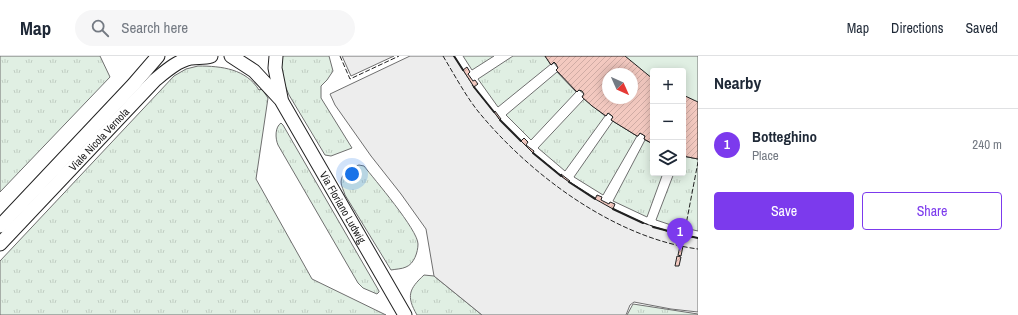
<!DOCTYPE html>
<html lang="en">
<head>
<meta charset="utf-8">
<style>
  :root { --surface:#fff; --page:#f6f6f7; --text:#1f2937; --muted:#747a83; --line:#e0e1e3; --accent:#7c3aed }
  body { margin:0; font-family:"Archivo Narrow",sans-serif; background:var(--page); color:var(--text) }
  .controls { position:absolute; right:12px; top:12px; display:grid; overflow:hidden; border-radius:4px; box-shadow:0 2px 10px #0003 }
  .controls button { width:36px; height:36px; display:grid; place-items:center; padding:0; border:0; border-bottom:1px solid var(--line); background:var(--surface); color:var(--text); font:20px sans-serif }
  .compass { position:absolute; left:602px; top:12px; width:36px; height:36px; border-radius:50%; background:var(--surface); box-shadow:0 2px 10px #0003; rotate:135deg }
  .you { position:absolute; left:352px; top:118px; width:14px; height:14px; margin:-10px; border:3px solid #fff; border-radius:50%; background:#1a73e8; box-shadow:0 0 0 6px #1a73e833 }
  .badge { display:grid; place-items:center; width:26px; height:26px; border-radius:50%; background:var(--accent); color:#fff; font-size:13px; font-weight:700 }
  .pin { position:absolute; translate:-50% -33px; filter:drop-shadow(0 1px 2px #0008) }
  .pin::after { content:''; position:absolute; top:21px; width:14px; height:12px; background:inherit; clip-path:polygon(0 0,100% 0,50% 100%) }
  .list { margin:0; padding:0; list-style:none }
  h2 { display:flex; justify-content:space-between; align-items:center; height:52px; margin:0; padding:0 16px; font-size:17px }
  h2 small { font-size:13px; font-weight:400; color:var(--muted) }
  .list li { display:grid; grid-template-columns:26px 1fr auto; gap:12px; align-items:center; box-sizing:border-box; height:72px; padding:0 16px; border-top:1px solid var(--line) }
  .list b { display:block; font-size:15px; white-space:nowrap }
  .list p { margin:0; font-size:13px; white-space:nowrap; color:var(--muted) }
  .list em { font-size:13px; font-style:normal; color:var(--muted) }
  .actions { display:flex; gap:8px; padding:12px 16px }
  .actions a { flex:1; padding:9px 0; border:1px solid var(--accent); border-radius:4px; text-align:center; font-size:14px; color:var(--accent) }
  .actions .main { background:var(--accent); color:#fff }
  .icon { flex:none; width:22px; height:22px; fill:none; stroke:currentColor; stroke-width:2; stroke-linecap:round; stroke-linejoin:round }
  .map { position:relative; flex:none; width:698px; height:259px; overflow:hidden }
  header { display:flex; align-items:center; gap:24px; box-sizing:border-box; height:56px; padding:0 20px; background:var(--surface); border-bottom:1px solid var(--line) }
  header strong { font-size:19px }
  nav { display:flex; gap:22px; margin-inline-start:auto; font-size:14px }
  .search { width:280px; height:36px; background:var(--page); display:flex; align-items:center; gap:10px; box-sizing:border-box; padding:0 14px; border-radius:22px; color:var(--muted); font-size:15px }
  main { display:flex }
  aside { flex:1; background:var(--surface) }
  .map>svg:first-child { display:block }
  .grass { fill:url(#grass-tufts); stroke:#6f6f6f }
  .park { fill:#e0efe3; stroke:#6f6f6f; fill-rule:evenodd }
  .parking { fill:#ededed; stroke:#6f6f6f }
  .building { fill:url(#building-hatch); stroke:#222; fill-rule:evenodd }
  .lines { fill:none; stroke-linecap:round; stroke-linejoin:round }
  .major-casing { stroke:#222; stroke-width:15 }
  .major { stroke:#fff; stroke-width:13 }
  .fence { stroke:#222; stroke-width:1; stroke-dasharray:5 2; stroke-linecap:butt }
  .wall { stroke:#222; stroke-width:2 }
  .labels { text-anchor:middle; stroke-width:3; stroke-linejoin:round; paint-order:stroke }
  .street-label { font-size:11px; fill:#222; stroke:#fff }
</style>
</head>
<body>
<header>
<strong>Map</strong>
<div class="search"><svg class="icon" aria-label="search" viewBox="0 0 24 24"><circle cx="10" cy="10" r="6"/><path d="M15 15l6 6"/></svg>Search here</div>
<nav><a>Map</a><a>Directions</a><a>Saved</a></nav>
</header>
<main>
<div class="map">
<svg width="698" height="259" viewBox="0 0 698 259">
  <defs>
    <pattern id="grass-tufts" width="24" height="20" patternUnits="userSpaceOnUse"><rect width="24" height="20" fill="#e0efe3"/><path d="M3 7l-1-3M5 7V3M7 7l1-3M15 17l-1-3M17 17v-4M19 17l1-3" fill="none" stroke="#c0cdc2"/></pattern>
    <pattern id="building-hatch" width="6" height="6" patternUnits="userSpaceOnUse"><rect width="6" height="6" fill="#f3c9c0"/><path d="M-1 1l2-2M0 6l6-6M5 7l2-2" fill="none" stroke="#d0aca5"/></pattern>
  </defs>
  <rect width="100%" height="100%" fill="#fff"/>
  <path class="grass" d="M0,0H100L110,21L0,136Z
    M280,0H329L333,15L327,24L321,30V42L352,92L331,100L325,99L289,39L281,20Z
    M463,0H494L472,14Z
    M513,0H545L551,8L498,51L478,23Z
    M198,10C222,10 246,13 259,34L262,33L268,42L256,123L312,223L386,259H0V205L174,20L186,13Z
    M557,16L576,36L531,84L506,59Z
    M584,43L605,60L565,115L538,92Z
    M613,65L637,80L603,139L574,121Z
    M281,67L283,69L379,235V236L377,238L363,232L358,227L278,89C275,82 275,71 281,67Z
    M645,84L653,88V117H663L647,161L613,145Z
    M683,100L698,103V175L671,169L656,164L674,117H683Z
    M359,109L364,110C374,123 418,174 418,188C418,196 414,208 406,211C402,213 396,213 391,214L345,139C344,135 341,130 341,126C341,117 351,111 359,109Z
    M424,219L434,220L482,259H417C406,240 409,233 424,219Z
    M633,248L698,258V259H627Z"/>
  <path class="park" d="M545,0H698V103L683,100V15H653V88L644,83L645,80L640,77L638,80H637L611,64L613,61L608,57L606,60L582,41L584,38L579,34L577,36L556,14L558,12L554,7L551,9ZM608,18H632V42H608Z"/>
  <path class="parking" d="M342,0H394L351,20Z
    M410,0H454L474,31L500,64L533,97L565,123L613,153L643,167L671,176L698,182V256L671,253L634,246L630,249L626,259H482L434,220L426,173L401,138L371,100L335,49L330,38Z"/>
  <path class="building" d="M545,0H625L653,23V88L644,83L645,80L640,77L638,80H637L611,64L613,61L611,59L608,57L606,60L592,50L582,41L584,38L582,35L579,34L577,36L556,14L558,12L556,8L554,6L551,9ZM608,18H632V42H608Z
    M467,11L470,16L468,18L473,25L475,24L478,28L474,31L463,14Z
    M683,39L698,46V103L683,100Z
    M495,55L501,63L500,64L494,56Z
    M524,82L528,86L526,89L534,95L533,97L521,85Z
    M561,118L570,125L569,126L561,120Z
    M597,139L602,141L601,144L609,148L610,146L615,148L613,153L595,143Z
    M680,190H683L681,200L678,199Z
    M677,200L681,201L679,210H675Z"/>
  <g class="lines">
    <g class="major-casing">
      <g id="major">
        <path id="s1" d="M231,0L254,15L281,44L405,259"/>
        <path d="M276,0L275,12L281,42"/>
        <path d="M0,170L133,29L158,0"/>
        <path id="s2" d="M0,188L155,24C166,15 177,5 191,2C198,1 204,2 211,0"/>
      </g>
    </g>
    <use href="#major" class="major"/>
    <path class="fence" d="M340,0L350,23L399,0
      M443,0C454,18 464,37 477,54C529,118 614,182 698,193
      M454,0L464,15
      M472,29L495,57
      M498,62L522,86
      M532,96L563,121
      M568,125L596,143
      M612,152C639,166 668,178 698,182
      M684,179L698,106"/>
    <path class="wall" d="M454,0L463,14
      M474,31L494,56
      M500,64L521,85
      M533,97L561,120
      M569,126L595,143
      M613,153L643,167
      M653,171L684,179L698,182"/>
  </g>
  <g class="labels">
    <g class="street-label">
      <text dy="4" stroke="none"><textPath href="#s2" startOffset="144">Viale Nicola Vernola</textPath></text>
      <text dy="4" stroke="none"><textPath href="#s1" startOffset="191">Via Floriano Ludwig</textPath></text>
    </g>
  </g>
</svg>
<div class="controls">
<button>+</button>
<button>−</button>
<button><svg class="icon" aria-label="layers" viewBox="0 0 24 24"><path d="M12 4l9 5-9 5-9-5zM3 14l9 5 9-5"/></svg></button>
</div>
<svg class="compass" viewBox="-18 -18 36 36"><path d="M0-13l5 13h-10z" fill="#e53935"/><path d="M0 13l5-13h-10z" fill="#747a83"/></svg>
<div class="you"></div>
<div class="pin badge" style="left:680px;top:195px">1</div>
</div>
<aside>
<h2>Nearby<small></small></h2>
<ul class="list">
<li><span class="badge">1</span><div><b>Botteghino</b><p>Place</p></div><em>240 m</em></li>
</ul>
<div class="actions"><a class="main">Save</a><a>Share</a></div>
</aside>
</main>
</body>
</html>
